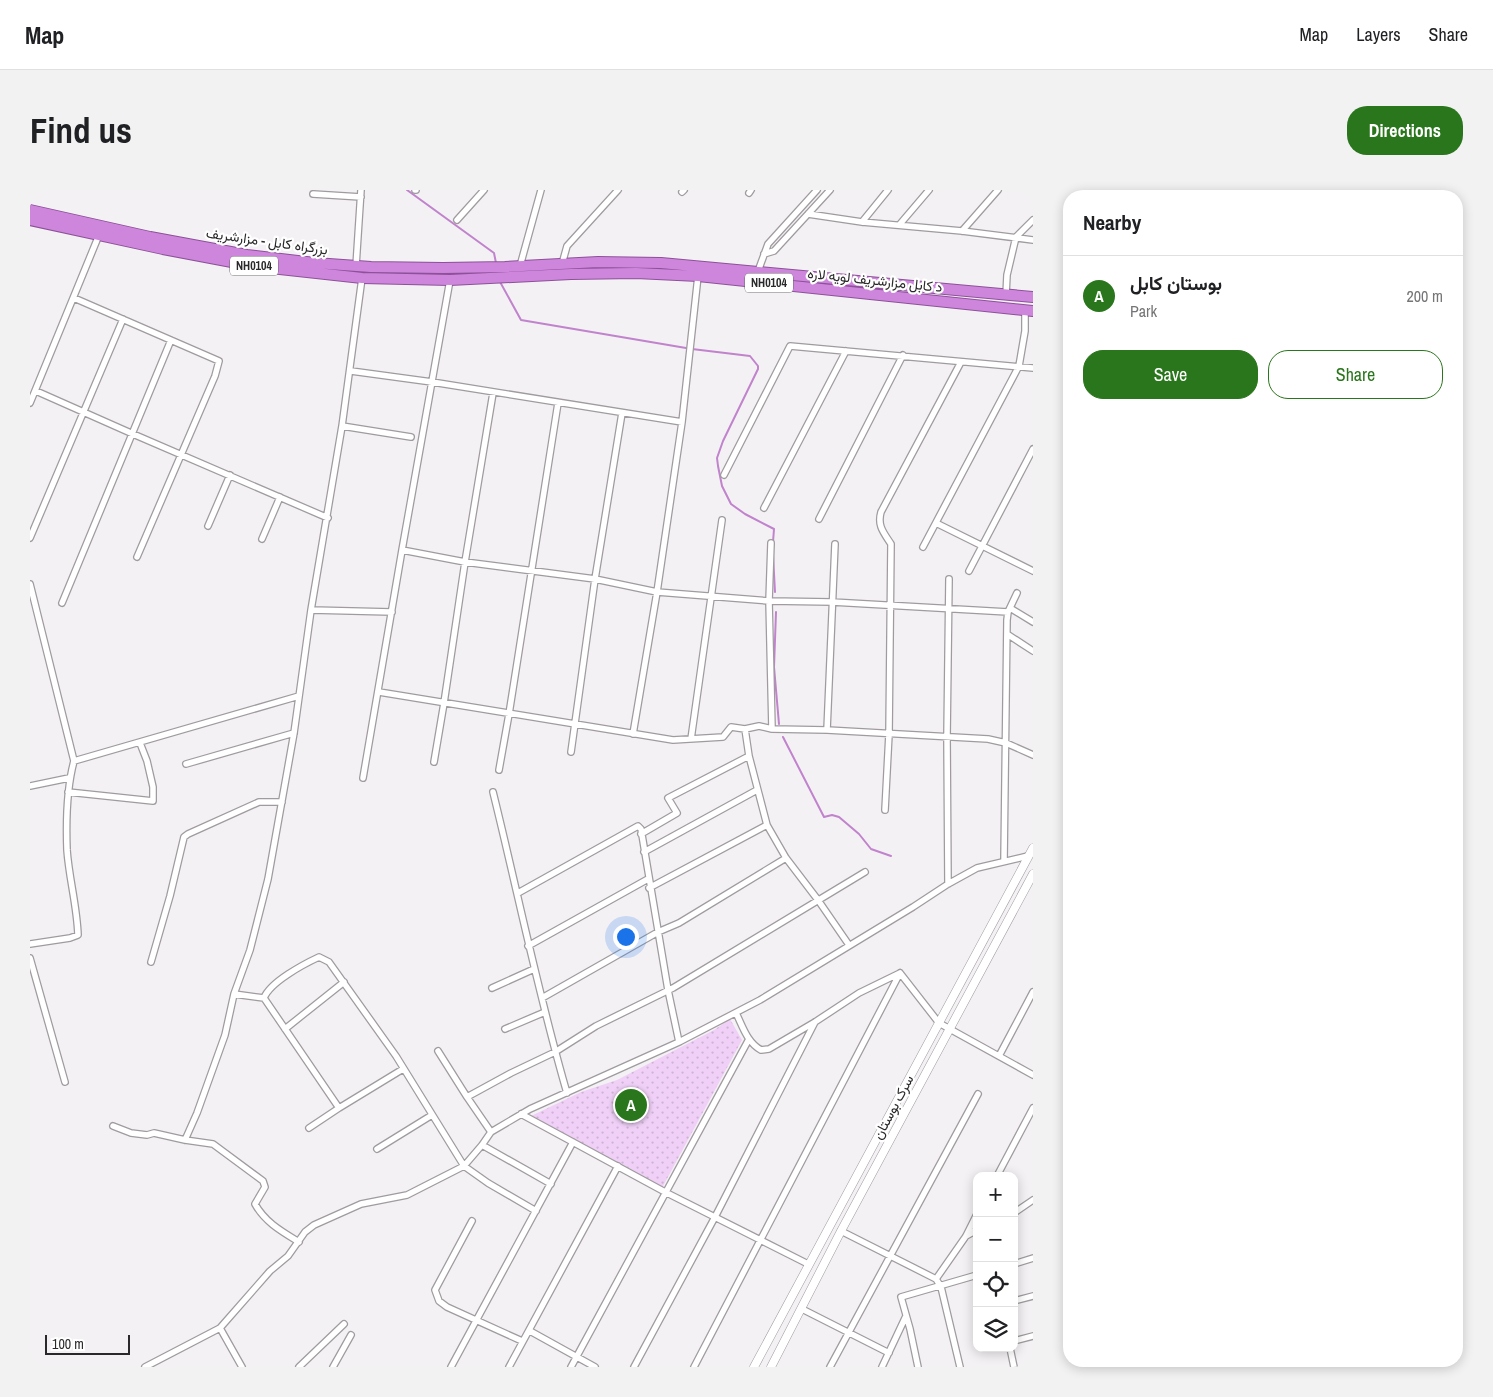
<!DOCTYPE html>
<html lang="en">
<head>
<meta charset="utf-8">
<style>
  :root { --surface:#fff; --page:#f2f2f2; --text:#202124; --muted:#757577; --line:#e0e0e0; --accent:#2a761c }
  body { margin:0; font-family:"Archivo Narrow",Vazirmatn,sans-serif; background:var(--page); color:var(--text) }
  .controls { position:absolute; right:15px; bottom:15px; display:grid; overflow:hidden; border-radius:10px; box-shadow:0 2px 12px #0003 }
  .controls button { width:45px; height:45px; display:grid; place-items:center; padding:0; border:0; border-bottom:1px solid var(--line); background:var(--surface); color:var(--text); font:25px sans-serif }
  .scale { position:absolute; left:15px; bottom:12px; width:85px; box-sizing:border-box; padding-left:5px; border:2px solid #2a282a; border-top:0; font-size:14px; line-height:18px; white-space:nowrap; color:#2a282a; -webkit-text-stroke:4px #fff; paint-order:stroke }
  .you { position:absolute; left:595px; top:746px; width:18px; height:18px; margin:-12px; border:4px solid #fff; border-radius:50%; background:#1a73e8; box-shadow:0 0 0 8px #1a73e833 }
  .badge { display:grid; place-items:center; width:32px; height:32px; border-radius:50%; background:var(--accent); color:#fff; font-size:16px; font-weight:700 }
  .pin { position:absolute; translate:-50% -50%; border:2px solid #fff; box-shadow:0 1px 5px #0006 }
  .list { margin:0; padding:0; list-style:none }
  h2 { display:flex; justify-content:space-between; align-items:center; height:65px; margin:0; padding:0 20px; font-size:21px }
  h2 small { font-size:16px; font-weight:400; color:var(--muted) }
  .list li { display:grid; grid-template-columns:32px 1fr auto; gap:15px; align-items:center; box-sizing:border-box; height:80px; padding:0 20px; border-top:1px solid var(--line) }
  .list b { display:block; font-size:19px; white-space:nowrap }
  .list p { margin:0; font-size:16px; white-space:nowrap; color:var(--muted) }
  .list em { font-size:16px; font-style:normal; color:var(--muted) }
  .actions { display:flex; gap:10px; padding:15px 20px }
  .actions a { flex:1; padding:11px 0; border:1px solid var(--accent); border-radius:20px; text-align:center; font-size:18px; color:var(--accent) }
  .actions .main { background:var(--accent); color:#fff }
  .icon { flex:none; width:28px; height:28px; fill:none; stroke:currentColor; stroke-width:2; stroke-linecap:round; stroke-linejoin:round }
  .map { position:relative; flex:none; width:1003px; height:1177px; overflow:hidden; border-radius:20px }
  header { display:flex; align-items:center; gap:30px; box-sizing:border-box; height:70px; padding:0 25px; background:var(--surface); border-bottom:1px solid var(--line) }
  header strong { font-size:24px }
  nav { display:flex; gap:28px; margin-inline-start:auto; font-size:18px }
  .intro { display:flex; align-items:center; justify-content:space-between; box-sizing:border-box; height:120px; padding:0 30px }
  h1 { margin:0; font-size:35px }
  .button { padding:12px 22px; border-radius:20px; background:var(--accent); color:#fff; font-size:18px; font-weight:700 }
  main { display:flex; gap:30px; padding:0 30px }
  aside { flex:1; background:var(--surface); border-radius:20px; box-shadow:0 2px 12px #0003 }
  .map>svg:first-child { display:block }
  .park { fill:url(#park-dots) }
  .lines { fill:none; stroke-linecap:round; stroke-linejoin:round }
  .stream { stroke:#c083cc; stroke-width:2 }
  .minor-casing { stroke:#9f9b9f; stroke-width:8 }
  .tertiary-casing { stroke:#9f9b9f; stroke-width:9 }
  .trunk-casing { stroke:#8c5198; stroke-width:12 }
  .minor { stroke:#fff; stroke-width:5.5 }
  .tertiary { stroke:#fff; stroke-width:8 }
  .trunk { stroke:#ce86dc; stroke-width:10 }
  .labels { text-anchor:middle; stroke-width:4.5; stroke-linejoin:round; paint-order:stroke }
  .shield { fill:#fff; stroke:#6a686a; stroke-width:1 }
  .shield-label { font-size:12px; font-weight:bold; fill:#2a282a }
  .street-label { font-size:14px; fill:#2a282a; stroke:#fff }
</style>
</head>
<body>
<header>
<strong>Map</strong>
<nav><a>Map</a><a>Layers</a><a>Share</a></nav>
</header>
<div class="intro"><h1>Find us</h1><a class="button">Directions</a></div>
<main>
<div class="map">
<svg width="1003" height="1177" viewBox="0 0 1003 1177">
  <defs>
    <pattern id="park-dots" width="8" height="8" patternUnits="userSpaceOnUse" patternTransform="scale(1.25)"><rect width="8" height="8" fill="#f0d0f7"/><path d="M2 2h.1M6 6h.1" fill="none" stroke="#ceb3d4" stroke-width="1.8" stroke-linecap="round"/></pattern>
  </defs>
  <rect width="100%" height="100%" fill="#f4f1f5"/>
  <path class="park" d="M700,829L712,850L632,998L499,927L551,902L587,890L684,840Z"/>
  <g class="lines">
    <path class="stream" d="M377,0L464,63L466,73
      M469,90L491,130L656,158
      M662,159L720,166L728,176V179L693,251L687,268L688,276L692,296L701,314L715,324L744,339L743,352
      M743,365L745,402
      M746,422L744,477L749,534
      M753,547L794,627L802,625L809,627L829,644L841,659L861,666"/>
    <g class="minor-casing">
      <path id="minor" d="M385,0H386
        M652,2L654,0
        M719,3L721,0
        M283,4L331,7
        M778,24L832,32L932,41L1003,50
        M427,30L454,0
        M832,32L858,0
        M870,34L899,0
        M932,41L968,0
        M734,64L744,61L800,0
        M532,74L537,56L588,0
        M326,76L331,0
        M490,76L511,0
        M727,84L738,54L787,0
        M976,105L977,85L986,47L1003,30
        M44,108L189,171L185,186L107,367
        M321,181L402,192L652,232
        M6,201L103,244L298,328
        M0,213L69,45
        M312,236L381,247
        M694,285L760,156L1003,178
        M734,318L816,161
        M789,329L873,165
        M906,333L1003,381
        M178,336L200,285
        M0,348L93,129
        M232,349L250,307
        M741,353L739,411L742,539
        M893,357L989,176L995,141V120
        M372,360L435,372L565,389L627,402L739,411L802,412L978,422
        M939,381L1003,259
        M0,394L44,571C37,597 36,633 37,660C39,688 47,716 48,745L40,748L0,754
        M32,413L141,150
        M980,418L1003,432
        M281,420L362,422
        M977,444L1003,461
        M349,502L643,550L693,547L701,537L715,539L729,536L742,539L797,540L958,549L976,553L1003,565
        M715,539L719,566L737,635L756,668L788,710L819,755
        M797,540L805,354
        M603,544L627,402L652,232L668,86
        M661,549L692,330
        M541,562L565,389L592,223
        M44,571L269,506
        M404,572L414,513L435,372L463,203
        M156,574L264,543
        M469,580L479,524L528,213
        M333,588L372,360L420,90
        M0,596L39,588
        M38,602L123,611V597L117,571L110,553
        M463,602C488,703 508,804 537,903
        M855,620L859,544L861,354C854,343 847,336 851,322L931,172
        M611,644L647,623L638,608L719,566
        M614,662L727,600
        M974,671L977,430L978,422L987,403
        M918,694L917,547L919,389
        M619,698L737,635
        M488,703L608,636L611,639L638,800L649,852
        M498,756L618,689
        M0,768L35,892
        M121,772L140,706L154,647L158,644L229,612H252
        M870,783L909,833L1003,885
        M462,798L504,779
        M204,804L234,808C240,792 274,774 289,767L299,772L366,866L434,976L458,993L506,1021
        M234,808L309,918
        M512,808L628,742L649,733L756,668
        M706,823C713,837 717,852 731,860L739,859L785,832L829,803L870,783
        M255,839L314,792
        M475,839L515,822
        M408,861L437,907L461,942
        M969,866L1003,802
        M437,907L481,883L525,862L566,836L643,798L835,682
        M491,924L635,1002L778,1074
        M83,936L101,943L117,945L124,943L155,950L183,954L233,991L235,997L225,1014C235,1032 251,1041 269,1052
        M279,938L309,918L373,879
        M155,950L167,923L195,845L204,804L220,760L238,689L264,543L281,420L312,236L332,88
        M452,955L521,994
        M347,959L402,925
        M967,986L1003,918
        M984,1023L1003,1010
        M442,1031L405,1100L409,1111L417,1117L492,1151
        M811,1041L906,1089L911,1097L930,1177
        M936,1046L947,1040
        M984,1074L1003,1068
        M906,1089L936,1046L947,1024
        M984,1111L1003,1106
        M772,1119L859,1163
        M190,1138L212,1177
        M500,1141L565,1177
        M984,1151L1003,1146
        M980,1158L984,1177
        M115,1177L190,1138L240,1081L258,1066L275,1042L284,1035L331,1014L377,1005L434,976L452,955L461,942L500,919L649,852L730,810L883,717L918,694L947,678L998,666
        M269,1177L314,1134
        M303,1177L321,1145
        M421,1177L543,952
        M479,1177L588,976
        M541,1177L719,849
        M604,1177L685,1027L785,832
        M664,1177L870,783
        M800,1177L948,904
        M852,1177L876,1126
        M888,1177L880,1139L871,1107L947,1085"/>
    </g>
    <g class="tertiary-casing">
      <path id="tertiary" d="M724,1177L1003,658
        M741,1177L811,1041L1003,684"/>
    </g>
    <g class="trunk-casing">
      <path id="trunk" d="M0,20L120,47L217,65L285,73L341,77L413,78L475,77L568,72L631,73L1003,107
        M0,30L133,59L223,76L332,88L420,90L541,84L606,83L668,86L1003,121"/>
    </g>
    <use href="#minor" class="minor"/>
    <use href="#tertiary" class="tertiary"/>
    <use href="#trunk" class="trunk"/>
  </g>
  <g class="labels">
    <g class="shield">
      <rect x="200" y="66.5" width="48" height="19" rx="4"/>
      <rect x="715" y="83.5" width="48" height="19" rx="4"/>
    </g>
    <g class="shield-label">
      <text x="224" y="80">NH0104</text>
      <text x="739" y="97">NH0104</text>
    </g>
    <g class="street-label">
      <text transform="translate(237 51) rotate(8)" y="5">بزرگراه کابل - مزارشریف</text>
      <text transform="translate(845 90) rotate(6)" y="5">د کابل مزارشریف لویه لاره</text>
      <text transform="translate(863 917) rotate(-62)" y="5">سرک بوستان</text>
    </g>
  </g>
</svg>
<div class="controls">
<button>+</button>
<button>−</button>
<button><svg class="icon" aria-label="locate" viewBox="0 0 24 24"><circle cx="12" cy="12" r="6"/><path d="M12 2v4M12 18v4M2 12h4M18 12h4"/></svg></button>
<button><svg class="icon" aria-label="layers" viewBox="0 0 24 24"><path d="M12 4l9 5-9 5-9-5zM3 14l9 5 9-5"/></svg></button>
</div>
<div class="scale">100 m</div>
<div class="you"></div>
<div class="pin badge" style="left:601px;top:915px">A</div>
</div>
<aside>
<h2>Nearby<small></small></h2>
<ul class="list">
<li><span class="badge">A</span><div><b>بوستان کابل</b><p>Park</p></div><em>200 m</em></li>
</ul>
<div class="actions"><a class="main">Save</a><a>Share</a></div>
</aside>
</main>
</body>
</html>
